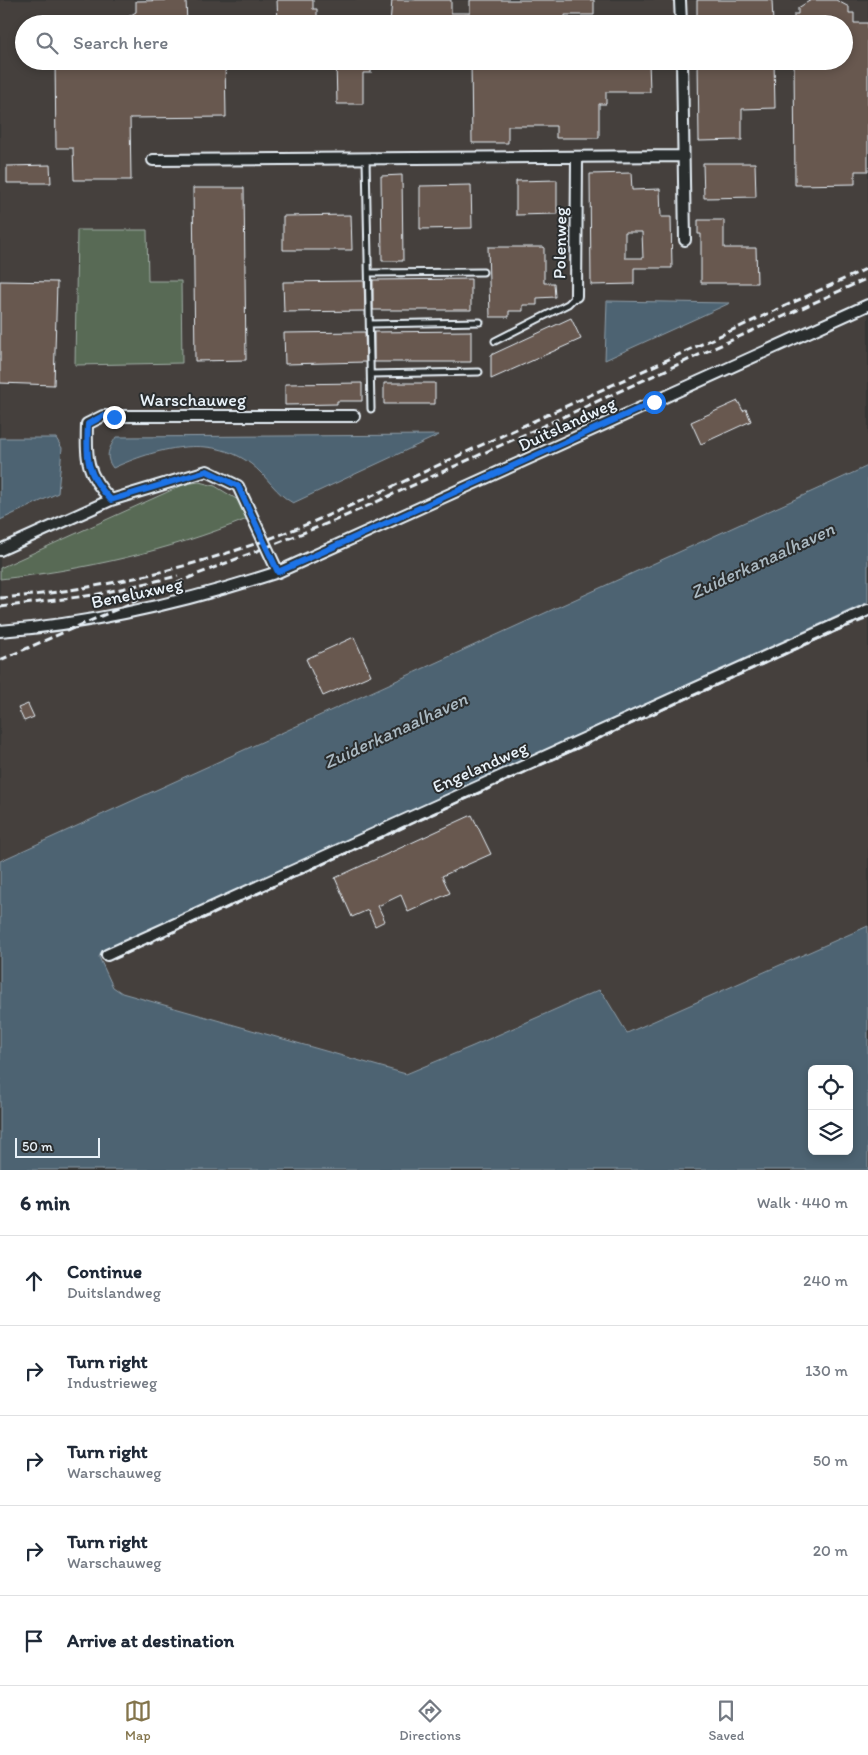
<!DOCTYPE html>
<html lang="en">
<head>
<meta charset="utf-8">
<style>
  :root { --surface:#fff; --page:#f6f6f7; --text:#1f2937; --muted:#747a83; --line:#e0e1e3; --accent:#84754c }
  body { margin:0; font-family:Itim,sans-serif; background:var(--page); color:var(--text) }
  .controls { position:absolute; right:15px; bottom:15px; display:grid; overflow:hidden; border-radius:8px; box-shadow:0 2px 8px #0003 }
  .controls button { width:45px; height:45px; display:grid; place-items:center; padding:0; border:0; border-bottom:1px solid var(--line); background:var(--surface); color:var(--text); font:25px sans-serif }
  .scale { position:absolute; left:15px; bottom:12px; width:85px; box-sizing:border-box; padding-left:5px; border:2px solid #e8f1f8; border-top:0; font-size:14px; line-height:18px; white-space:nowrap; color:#e8f1f8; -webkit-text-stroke:4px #2a2d2e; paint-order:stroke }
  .stop { position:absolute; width:15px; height:15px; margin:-11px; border:4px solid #1a73e8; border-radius:50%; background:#fff }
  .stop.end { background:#1a73e8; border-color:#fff; box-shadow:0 1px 5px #0008 }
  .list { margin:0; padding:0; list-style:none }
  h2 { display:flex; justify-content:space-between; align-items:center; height:65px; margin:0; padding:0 20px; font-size:21px }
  h2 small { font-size:16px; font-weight:400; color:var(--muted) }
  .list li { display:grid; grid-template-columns:32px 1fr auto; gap:15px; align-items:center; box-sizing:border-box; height:90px; padding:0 20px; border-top:1px solid var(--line) }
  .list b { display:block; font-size:19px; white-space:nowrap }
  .list p { margin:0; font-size:16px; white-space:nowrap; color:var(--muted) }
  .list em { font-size:16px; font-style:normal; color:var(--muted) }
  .icon { flex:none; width:28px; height:28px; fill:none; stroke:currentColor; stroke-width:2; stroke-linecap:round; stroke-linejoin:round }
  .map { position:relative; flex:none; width:868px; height:1170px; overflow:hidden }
  .search { position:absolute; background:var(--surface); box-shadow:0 2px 8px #0003; left:15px; right:15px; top:15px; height:55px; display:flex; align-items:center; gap:12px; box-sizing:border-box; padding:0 18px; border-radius:28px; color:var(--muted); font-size:19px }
  .sheet { height:515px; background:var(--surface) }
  nav { display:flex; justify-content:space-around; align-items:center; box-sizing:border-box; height:70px; border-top:1px solid var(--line); background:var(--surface); font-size:14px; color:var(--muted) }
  nav a { display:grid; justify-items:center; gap:2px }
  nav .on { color:var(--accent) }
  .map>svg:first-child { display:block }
  .built { fill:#45403d; fill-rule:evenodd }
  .green { fill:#586a54; stroke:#a0aea6 }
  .water { fill:#4e6472; stroke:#8c9ca8; fill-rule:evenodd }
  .building { fill:#685850; stroke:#e8f1f8; fill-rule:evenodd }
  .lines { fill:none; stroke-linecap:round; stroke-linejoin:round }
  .lane-casing { stroke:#e8f1f8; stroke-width:9 }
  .street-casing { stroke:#e8f1f8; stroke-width:14 }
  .lane { stroke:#2a2d2e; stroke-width:5 }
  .street { stroke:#2a2d2e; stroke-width:10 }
  .rail { stroke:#e8f1f8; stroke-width:3; stroke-dasharray:8 4; stroke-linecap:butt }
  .route { stroke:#1a73e8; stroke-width:6 }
  .labels { text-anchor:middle; stroke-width:4; stroke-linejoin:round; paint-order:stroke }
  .street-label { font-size:18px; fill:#e8f1f8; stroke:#2a2d2e }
  .water-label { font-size:19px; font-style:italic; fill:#aab9c2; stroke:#2a2d2e }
</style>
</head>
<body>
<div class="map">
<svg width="868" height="1170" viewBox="0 0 868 1170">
  <rect width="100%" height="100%" fill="#363635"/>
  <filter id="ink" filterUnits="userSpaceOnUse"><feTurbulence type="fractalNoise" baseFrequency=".02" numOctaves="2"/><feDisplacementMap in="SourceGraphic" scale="10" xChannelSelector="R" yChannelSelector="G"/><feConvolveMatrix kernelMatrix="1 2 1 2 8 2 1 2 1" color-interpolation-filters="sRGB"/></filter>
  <g filter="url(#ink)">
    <path class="built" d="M0,0H868V953L462,1121L0,1170ZM24,24H844V61H24Z"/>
    <path class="green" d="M77,230H147L148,281H181L182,363L75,365Z
      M199,482L215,486L238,500L247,519C168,551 84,570 0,579V568L185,484Z"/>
    <path class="water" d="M607,301L730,303L605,360Z
      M439,435L293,503C276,494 267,476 251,464C210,433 155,449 113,468C104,456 109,449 116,437Z
      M0,438H56L62,448L58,493L0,520Z
      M868,466V602L101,953L99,957L113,987L122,993L406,1074L473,1046L599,990L604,995L627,1033L868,926V1170H0V861ZM812,1069H849V1151H812Z"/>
    <path class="building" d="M186,0L187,24H116L136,12V1Z
      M277,0H313V9H317V24H278Z
      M392,0H451V13H470V0H594V15H565L566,24H390Z
      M697,0H772L773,24H697Z
      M811,0H836L849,7V13H854V23H868V171H855V184L795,185L794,61H844V24H794V14H798V8Z
      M55,61H225L226,117L130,118L131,180H74L73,148H56Z
      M336,61H371V73H363V104H337Z
      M471,61H649L650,92H606V104H599V138H556V126H508V143H472Z
      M698,61H774L775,108L742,109V140L699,141Z
      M703,163H755L756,197L704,198Z
      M50,165L51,183H7V166Z
      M631,173L632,190L660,189L661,217H671L672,268H634V284L591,285L590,174ZM625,232H642L643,258H625Z
      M402,175L403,261H382L381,176Z
      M557,180V214L516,215V181Z
      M471,185L472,228L420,229V186Z
      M193,188H244L246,360L195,361Z
      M351,215L352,250H283V216Z
      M698,220H724V248H756L757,283H701V234H698Z
      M488,247H544V283H554L555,297L537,298V305H523V311H509V317H490Z
      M471,279V310H373V280Z
      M0,281L57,282L54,385L0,383Z
      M360,281H364L365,311L284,312L283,282Z
      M571,318L581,339L491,379V355Z
      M471,331V362H374V332Z
      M361,332H365L366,362L285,364L284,333Z
      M362,383V401H337V404L285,405V384Z
      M384,383H435V404H384Z
      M738,401L743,411L746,409L751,421L701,444L691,422Z
      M354,637L371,675L323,696L306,659Z
      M28,704L34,717L24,721L18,708Z
      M472,815L491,854L442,876L450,893L408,912L401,895L378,906L385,921L375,926L368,910L352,917L335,878Z"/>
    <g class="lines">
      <g class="lane-casing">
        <path id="lane" d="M366,159L371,409
          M369,273L483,272
          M370,324L480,322
          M495,341L568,304L576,296
          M371,374L479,372"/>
      </g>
      <g class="street-casing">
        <path id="street" d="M680,0L681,24
          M682,61L685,240
          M153,160L683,156
          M576,296L577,158
          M111,500C86,474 86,459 87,424L103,416H354
          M0,550L111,500L207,471L238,486L278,572
          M0,631C95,624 188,601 278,572L868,305
          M107,955L868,610"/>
      </g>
      <use href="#lane" class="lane"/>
      <use href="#street" class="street"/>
      <path class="rail" d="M0,598C82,592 165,574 243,548C330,519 413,476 497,438C620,381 744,325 868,268
        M0,607L94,595L178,576
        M0,660L198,574L341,518L868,278
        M114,959L837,630L868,618"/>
    </g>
  </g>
  <g class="lines" filter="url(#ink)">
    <path class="route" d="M114,417L103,416L88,424C86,459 86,474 111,500L207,471L238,486L278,572L654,402"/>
  </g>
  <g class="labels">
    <g class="street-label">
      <text transform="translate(560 243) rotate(-89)" y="6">Polenweg</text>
      <text x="193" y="406">Warschauweg</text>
      <text transform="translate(567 424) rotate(-25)" y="6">Duitslandweg</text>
      <text transform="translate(137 593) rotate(-12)" y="6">Beneluxweg</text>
      <text transform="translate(480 767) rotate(-24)" y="6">Engelandweg</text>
    </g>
    <g class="water-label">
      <text transform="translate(762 560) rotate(-25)" y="7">Zuiderkanaalhaven</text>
      <text transform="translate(395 730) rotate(-25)" y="7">Zuiderkanaalhaven</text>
    </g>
  </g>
</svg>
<div class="controls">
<button><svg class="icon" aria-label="locate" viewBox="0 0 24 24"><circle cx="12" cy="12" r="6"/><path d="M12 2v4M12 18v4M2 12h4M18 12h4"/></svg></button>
<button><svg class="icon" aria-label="layers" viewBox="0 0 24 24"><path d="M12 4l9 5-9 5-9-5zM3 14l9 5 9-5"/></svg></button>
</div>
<div class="scale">50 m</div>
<div class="stop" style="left:654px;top:402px"></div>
<div class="stop end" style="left:114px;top:417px"></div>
<div class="search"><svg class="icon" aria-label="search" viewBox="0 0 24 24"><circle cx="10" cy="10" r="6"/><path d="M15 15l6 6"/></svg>Search here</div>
</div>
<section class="sheet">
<h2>6 min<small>Walk · 440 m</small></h2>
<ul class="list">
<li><svg class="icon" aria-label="ahead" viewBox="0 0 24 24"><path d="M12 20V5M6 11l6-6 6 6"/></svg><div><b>Continue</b><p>Duitslandweg</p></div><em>240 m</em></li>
<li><svg class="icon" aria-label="right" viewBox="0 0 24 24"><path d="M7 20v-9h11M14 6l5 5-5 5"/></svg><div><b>Turn right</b><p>Industrieweg</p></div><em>130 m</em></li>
<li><svg class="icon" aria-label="right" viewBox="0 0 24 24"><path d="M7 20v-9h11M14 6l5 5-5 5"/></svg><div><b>Turn right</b><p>Warschauweg</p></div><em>50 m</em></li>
<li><svg class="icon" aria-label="right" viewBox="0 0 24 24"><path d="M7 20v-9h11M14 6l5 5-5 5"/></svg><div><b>Turn right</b><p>Warschauweg</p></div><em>20 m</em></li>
<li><svg class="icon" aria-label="arrive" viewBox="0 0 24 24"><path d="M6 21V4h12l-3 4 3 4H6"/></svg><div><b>Arrive at destination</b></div></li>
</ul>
</section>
<nav>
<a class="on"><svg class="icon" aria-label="map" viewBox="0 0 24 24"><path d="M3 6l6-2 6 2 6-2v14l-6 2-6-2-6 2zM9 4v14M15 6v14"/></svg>Map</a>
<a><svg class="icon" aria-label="directions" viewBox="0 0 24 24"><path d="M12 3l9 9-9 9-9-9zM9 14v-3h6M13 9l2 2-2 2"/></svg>Directions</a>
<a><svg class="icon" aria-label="saved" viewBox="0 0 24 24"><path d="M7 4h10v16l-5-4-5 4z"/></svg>Saved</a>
</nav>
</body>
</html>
